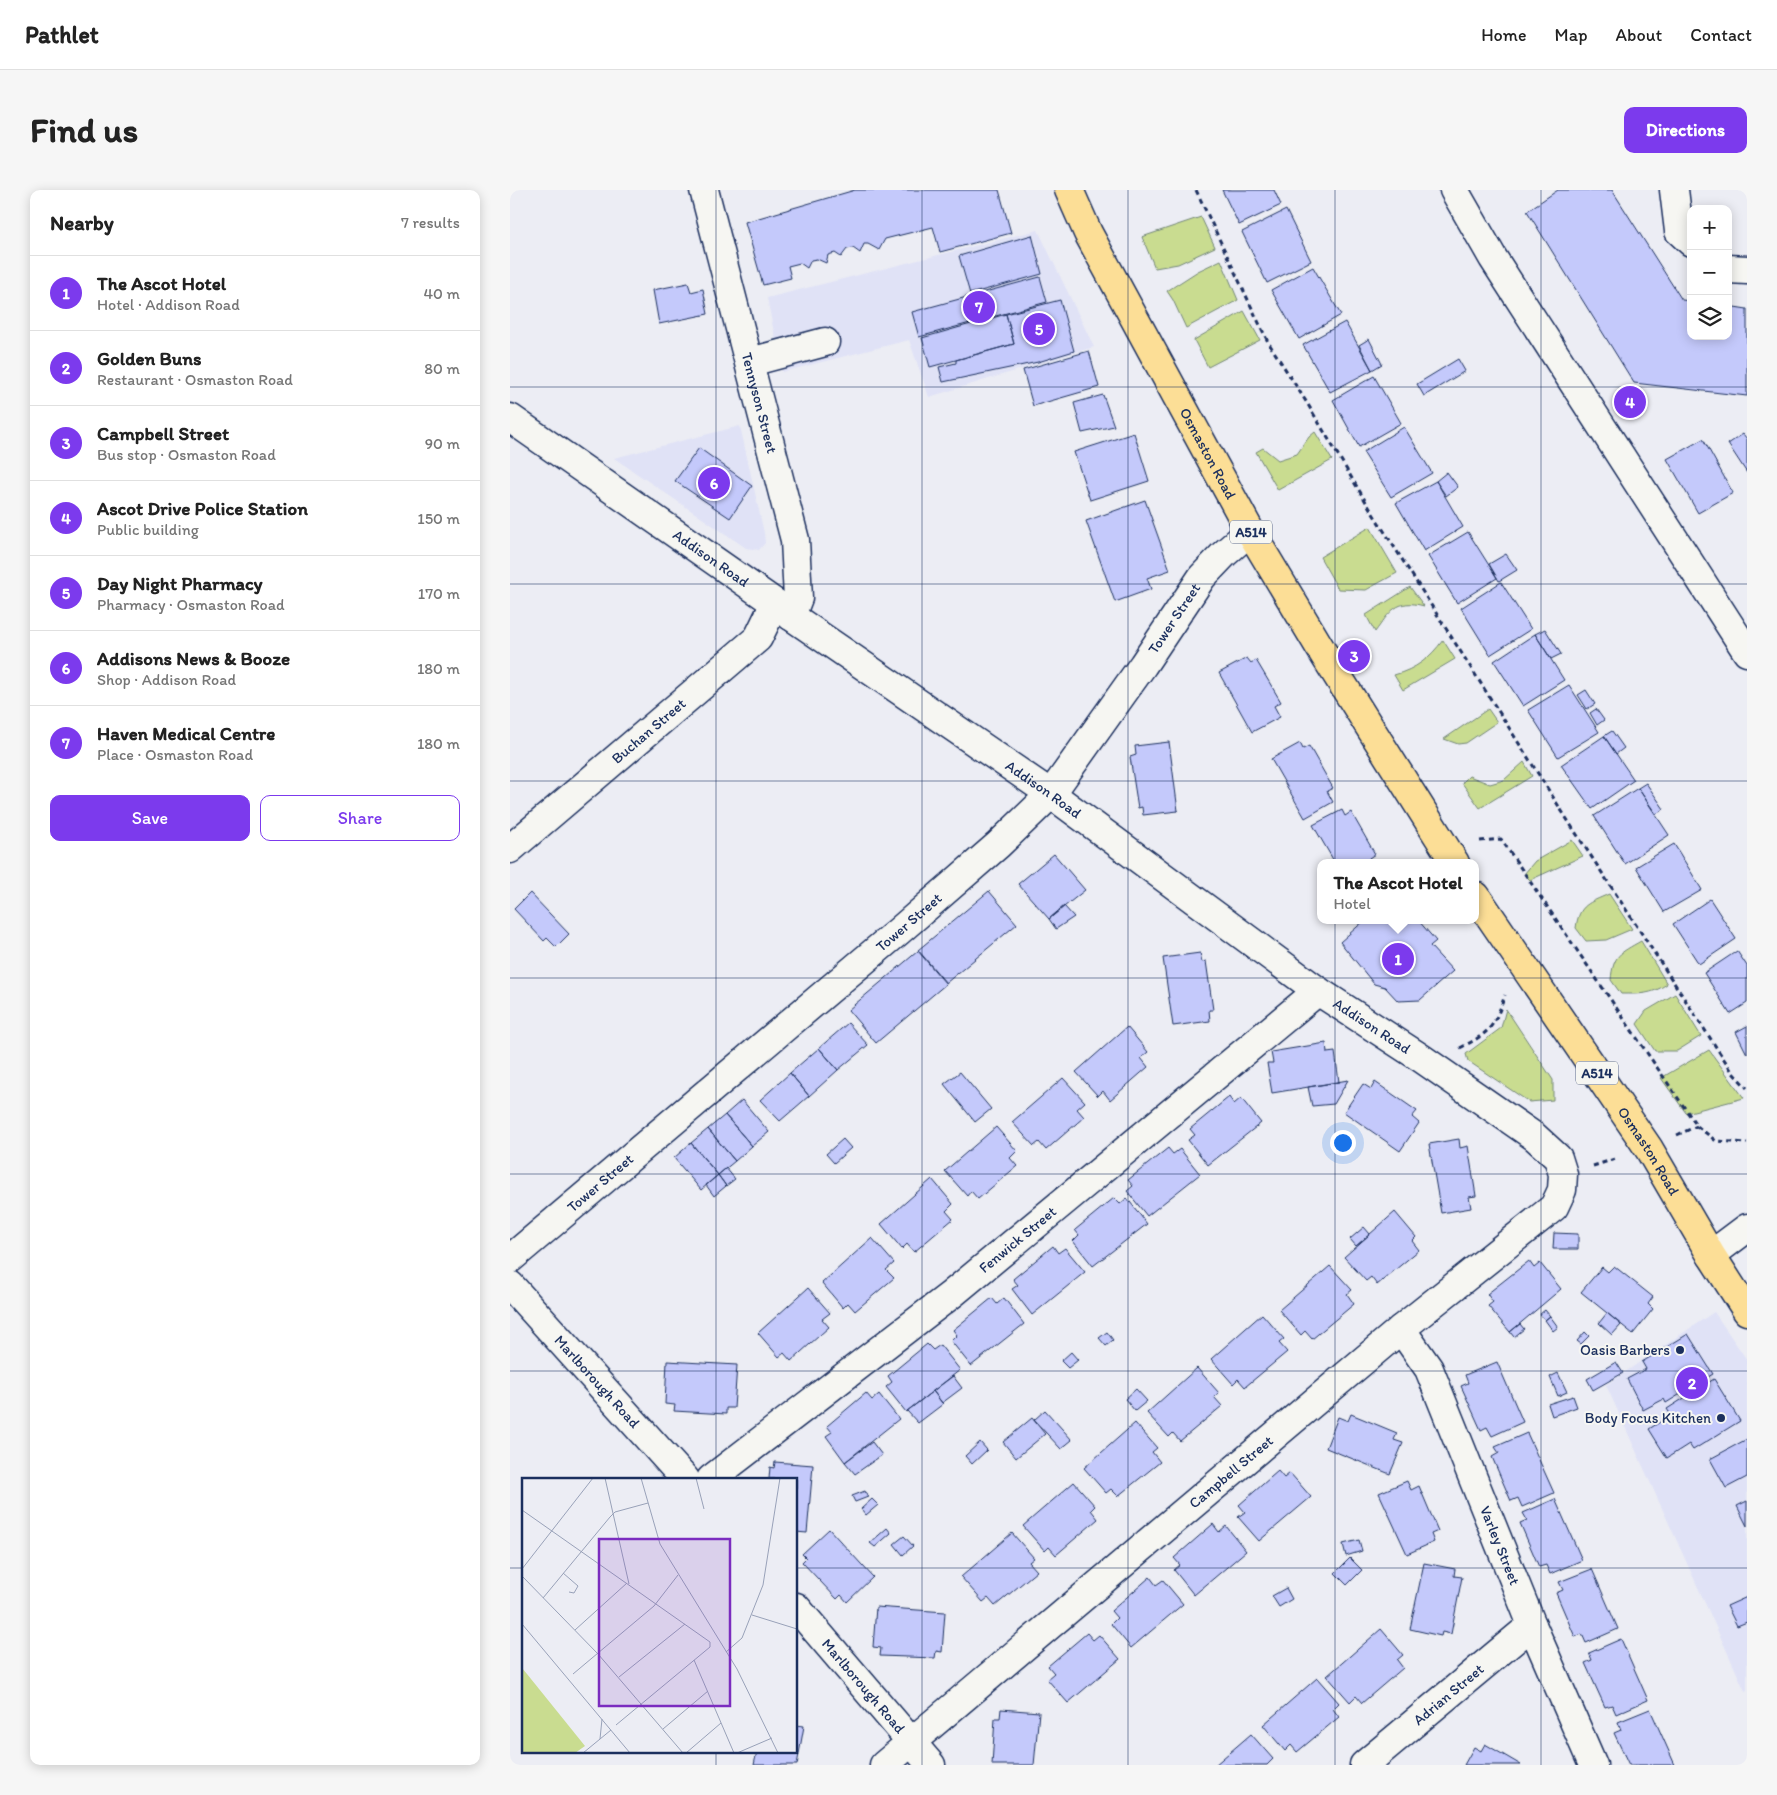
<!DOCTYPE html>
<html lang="en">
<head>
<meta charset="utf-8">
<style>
  :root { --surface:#fff; --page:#f6f6f6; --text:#222; --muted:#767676; --line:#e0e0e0; --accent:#7c3aed }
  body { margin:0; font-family:Itim,sans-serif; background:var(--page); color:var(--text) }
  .controls { position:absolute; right:15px; top:15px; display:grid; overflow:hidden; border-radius:10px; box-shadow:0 2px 12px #0003 }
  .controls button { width:45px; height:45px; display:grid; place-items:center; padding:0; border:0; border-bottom:1px solid var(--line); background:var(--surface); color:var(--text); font:25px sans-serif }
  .you { position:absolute; left:832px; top:952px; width:18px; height:18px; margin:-12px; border:4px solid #fff; border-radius:50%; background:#1a73e8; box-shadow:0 0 0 8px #1a73e833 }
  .badge { display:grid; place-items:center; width:32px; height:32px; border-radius:50%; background:var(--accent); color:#fff; font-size:16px; font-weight:700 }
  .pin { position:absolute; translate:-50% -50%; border:2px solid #fff; box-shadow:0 1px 5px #0006 }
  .popup { position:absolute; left:807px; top:669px; width:162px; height:65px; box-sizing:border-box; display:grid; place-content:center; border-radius:10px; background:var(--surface); filter:drop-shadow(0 1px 4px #0005); font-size:16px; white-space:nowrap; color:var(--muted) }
  .popup b { font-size:19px; color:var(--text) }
  .popup::after { content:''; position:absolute; left:50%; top:100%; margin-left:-10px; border:10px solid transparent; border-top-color:var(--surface) }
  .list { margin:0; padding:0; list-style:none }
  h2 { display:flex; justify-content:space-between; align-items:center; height:65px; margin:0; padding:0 20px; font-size:21px }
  h2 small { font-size:16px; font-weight:400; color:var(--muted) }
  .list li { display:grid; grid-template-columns:32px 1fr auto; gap:15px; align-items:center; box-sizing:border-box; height:75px; padding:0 20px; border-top:1px solid var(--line) }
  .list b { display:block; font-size:19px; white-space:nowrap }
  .list p { margin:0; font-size:16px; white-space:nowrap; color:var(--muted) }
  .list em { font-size:16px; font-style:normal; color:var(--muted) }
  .actions { display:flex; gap:10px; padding:15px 20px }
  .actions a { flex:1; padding:11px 0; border:1px solid var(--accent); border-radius:10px; text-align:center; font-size:18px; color:var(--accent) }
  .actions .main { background:var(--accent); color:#fff }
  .icon { flex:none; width:28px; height:28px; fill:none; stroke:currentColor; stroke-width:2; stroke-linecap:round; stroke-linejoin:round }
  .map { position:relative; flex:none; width:1237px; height:1575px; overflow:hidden; border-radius:10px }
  header { display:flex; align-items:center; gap:30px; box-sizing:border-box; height:70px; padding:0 25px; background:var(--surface); border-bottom:1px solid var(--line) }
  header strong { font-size:24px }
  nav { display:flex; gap:28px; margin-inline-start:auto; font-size:18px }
  .intro { display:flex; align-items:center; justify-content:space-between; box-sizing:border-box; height:120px; padding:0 30px }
  h1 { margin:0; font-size:35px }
  .button { padding:12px 22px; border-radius:10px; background:var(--accent); color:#fff; font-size:18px; font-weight:700 }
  main { display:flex; gap:30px; padding:0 30px }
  aside { flex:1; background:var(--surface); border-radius:10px; box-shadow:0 2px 12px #0003 }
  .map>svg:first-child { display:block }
  .built { fill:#e0e2f6 }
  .green { fill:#c9dc90; stroke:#728677 }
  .building { fill:#c4c9fb; stroke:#1b2f5e }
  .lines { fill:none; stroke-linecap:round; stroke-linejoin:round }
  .minor-casing { stroke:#1b2f5e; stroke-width:31 }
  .major-casing { stroke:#1b2f5e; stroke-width:31 }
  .path { stroke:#1b2f5e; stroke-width:3; stroke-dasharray:5 4; stroke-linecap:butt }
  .minor { stroke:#f6f6f2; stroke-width:28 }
  .major { stroke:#fcde96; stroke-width:28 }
  .grid { fill:none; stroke:#1b2f5e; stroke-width:1; stroke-opacity:0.55 }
  .poi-dot { fill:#1b2f5e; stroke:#f6f6f2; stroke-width:2 }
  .labels { text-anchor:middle; stroke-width:4; stroke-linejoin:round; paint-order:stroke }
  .shield { fill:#f6f6f2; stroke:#5d6b8a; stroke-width:1 }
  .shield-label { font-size:14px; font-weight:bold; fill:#1b2f5e }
  .street-label { font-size:15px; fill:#1b2f5e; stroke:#f6f6f2 }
  .poi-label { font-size:15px; fill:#1b2f5e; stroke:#f6f6f2; text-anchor:end }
  .inset-road { fill:none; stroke:#98a1b8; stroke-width:1 }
  .view { fill:#7b2cbf; fill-opacity:0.15; stroke:#7b2cbf; stroke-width:2.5 }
  .inset-edge { fill:none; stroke:#1b2f5e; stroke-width:2.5 }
</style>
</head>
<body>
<header>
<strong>Pathlet</strong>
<nav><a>Home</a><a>Map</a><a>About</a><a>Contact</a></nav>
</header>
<div class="intro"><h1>Find us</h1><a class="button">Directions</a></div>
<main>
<aside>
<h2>Nearby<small>7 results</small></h2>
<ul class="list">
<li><span class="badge">1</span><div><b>The Ascot Hotel</b><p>Hotel · Addison Road</p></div><em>40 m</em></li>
<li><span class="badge">2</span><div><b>Golden Buns</b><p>Restaurant · Osmaston Road</p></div><em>80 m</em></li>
<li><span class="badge">3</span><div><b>Campbell Street</b><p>Bus stop · Osmaston Road</p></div><em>90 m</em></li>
<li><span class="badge">4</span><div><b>Ascot Drive Police Station</b><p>Public building</p></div><em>150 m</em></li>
<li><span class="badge">5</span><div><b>Day Night Pharmacy</b><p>Pharmacy · Osmaston Road</p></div><em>170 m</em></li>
<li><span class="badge">6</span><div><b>Addisons News &amp; Booze</b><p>Shop · Addison Road</p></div><em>180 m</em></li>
<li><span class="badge">7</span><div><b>Haven Medical Centre</b><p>Place · Osmaston Road</p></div><em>180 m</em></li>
</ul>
<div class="actions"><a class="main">Save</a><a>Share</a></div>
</aside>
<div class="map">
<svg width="1237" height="1575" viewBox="0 0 1237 1575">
  <rect width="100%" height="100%" fill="#ecedf4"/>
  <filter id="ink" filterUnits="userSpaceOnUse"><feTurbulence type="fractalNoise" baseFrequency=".02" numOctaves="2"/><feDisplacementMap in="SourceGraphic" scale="10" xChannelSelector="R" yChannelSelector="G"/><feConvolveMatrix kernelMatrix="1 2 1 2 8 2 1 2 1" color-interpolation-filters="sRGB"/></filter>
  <g filter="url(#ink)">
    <path class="built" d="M528,40L584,157L419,207L399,150L272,182L257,108Z
      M230,236L254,343L255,353L249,360L236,358L104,268Z
      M1204,1122L1237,1170V1500L1235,1501L1096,1195Z"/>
    <path class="green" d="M691,27L705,57L668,74L645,78L632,47Z
      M711,70L728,110L676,138L663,110L657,101L688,81Z
      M734,121L750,150L698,177L684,150Z
      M805,242L822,270L768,300L746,262L753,258L768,270L787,264L799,247Z
      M860,337L887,383L856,400L828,399L810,367Z
      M900,397L914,416C886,408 880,422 865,442L856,425Z
      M933,450L945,469L893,500L884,485C906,479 920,468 933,450Z
      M978,519L987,532L956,553L948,554L934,549Z
      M1014,572L1022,586L970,618L952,593L959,586L980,594L994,590Z
      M1062,650L1073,666L1020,690L1014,684L1025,671Z
      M1099,704L1122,739L1096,750L1076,751L1066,738C1069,714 1079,713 1099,704Z
      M1131,751L1157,794C1141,805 1130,804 1111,804L1101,790C1103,765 1110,763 1131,751Z
      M1165,804L1191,846L1167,861H1145L1127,834L1136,821Z
      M996,819L1043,890V910L1019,912L958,871L956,864L991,838Z
      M1199,860L1234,908L1176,923L1151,888Z"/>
    <path class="building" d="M345,0H489L501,43L430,62L423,37L375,49L369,60L358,54H354L350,63L343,58L337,59L331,67L325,63L318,65L316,73L307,69L301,70L297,78L290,73L278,76L281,88L253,95L235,32Z
      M712,0H764L771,15L729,35Z
      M1048,0H1102L1172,110L1181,111V146H1218V116L1237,119V206L1124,193L1017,21Z
      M776,20L801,71L757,93L732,42Z
      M522,45L532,84L460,104L449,66Z
      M803,77L831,125L789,149L761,100Z
      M530,87L537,112L409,147L402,122Z
      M178,93L181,102L193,99L198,124L149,134L143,100Z
      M550,110L564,161L528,172L433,192L429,177L446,173V170L504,154L496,124Z
      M496,124L504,154L420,177L412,148Z
      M835,132L862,180L820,202L793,155Z
      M859,149L872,174L862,180L849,155Z
      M579,161L589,197L523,216L513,180Z
      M948,169L955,181L914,206L907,194Z
      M864,186L891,233L849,257L823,210Z
      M593,205L604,236L572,243L564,213Z
      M894,237L922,283L881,307L853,262Z
      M624,243L639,291L580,310L564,262Z
      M1233,244L1237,249V283L1218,254Z
      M1193,249L1223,303L1188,323L1157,269Z
      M189,258L242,296L220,328L165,291Z
      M937,282L948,297L936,306L926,291Z
      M926,291L953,337L914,361L886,313Z
      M635,310L660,380L637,388L641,399L605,412L576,331Z
      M958,342L987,388L947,413L918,366Z
      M996,364L1007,380L989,391L979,374Z
      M991,392L1021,439L980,465L951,418Z
      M1035,439L1051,464L1041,469L1025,444Z
      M1025,444L1054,490L1013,516L984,471Z
      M737,468L741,473L746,470L771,512L764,516L770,527L742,542L709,483Z
      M1059,495L1089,542L1048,567L1018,520Z
      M1076,500L1085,514L1077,519L1068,505Z
      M1086,519L1094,530L1087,535L1080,523Z
      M1102,541L1114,558L1106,564L1094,546Z
      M1094,546L1124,590L1082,619L1051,575Z
      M659,552L668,621L633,625L632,617L628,618L620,567L626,565L625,556Z
      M790,553L793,559L799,556L823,598L817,601L823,612L795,628L761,569Z
      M1136,593L1154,619L1146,624L1128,598Z
      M1128,598L1159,645L1115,674L1084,626Z
      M832,620L835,626L841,622L865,664L859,668L862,673H825L803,635Z
      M1164,654L1192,700L1154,722L1126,677Z
      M544,664L575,700L539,729L508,694Z
      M479,701L507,734L436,793L408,760Z
      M20,703L59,744L46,757L37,748L34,751L4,719Z
      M1200,709L1226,749L1189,774L1163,734Z
      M554,716L564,727L546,739L539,729Z
      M855,730H908L926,751L920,756L943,781L910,810L888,811L875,797L864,794L830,752Z
      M408,761L436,794L366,853L338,820Z
      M1227,761L1237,776V813L1220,824L1194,783Z
      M690,763L692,772L696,771L703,820H699L700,831L663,836L653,768Z
      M338,833L358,855L328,880L309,858Z
      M1237,836V864L1226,842Z
      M617,837L638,862L631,868L638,877L600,910L593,901L588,906L566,882Z
      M816,853L817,863L825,862L829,892L762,903L757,873H763L761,862Z
      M309,858L328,880L299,906L280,883Z
      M450,882L481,919L465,932L434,894Z
      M280,883L299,906L270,931L250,910Z
      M553,888L575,912L567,919L574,927L536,960L529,952L524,956L502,932Z
      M838,890L824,914L802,916L798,897Z
      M865,892L907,921L902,927L909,933L890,961L834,922L853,894L861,899Z
      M719,907L724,914L731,908L751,933L698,975L678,950L685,945L680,939Z
      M232,910L259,942L242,956L215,925Z
      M215,925L242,956L225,971L198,939Z
      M486,937L507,961L500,968L507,976L468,1009L461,1001L457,1006L435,981Z
      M198,939L225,971L208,985L181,953Z
      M333,949L341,958L324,973L316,964Z
      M949,949L950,958L958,956L966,1006L959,1007L961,1018L931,1023L919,954Z
      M181,953L208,985L191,1000L164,968Z
      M658,958L663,964L670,959L690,984L637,1026L617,1001L623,996L618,990Z
      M216,978L225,989L216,996L208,985Z
      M208,985L216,996L204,1006L196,995Z
      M422,989L443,1014L436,1021L443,1029L404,1062L397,1054L392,1059L371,1034Z
      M604,1008L610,1014L617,1008L637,1034L583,1076L563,1051L569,1045L565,1040Z
      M885,1022L906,1047L902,1051L909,1060L867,1095L861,1087L856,1091L834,1067Z
      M854,1037L860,1044L846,1056L840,1049Z
      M1044,1043L1068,1044V1059H1043Z
      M362,1048L384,1073L376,1080L384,1088L345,1121L338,1113L333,1118L312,1093Z
      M543,1056L548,1063L555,1058L575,1082L522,1125L502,1099L508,1095L503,1089Z
      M1019,1071L1024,1078L1030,1073L1051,1099L1000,1142L978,1116L983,1112L977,1104Z
      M820,1076L842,1100L837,1104L844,1114L802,1149L795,1141L791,1145L769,1120Z
      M1104,1076L1143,1107L1138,1114L1143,1119L1123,1144L1071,1102L1092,1077L1098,1082Z
      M298,1098L320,1123L312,1129L319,1137L281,1171L274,1163L269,1167L248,1143Z
      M482,1108L487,1114L494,1108L514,1134L461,1176L441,1151L447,1145L443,1140Z
      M1035,1120L1040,1126L1035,1130L1030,1124Z
      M1097,1123L1111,1135L1102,1145L1089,1133Z
      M752,1124L774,1149L769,1153L777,1162L735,1197L728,1189L723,1194L701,1169Z
      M1040,1126L1048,1137L1043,1141L1035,1130Z
      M1010,1134L1014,1139L1004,1147L1000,1142Z
      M597,1142L603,1150L596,1156L589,1148Z
      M1075,1142L1079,1146L1071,1154L1067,1151Z
      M1178,1144L1203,1184L1156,1213L1154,1209L1133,1220L1117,1189L1136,1179L1132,1172Z
      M417,1154L423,1160L430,1155L450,1180L396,1222L376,1197L382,1192L378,1186Z
      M561,1162L568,1170L558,1178L551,1171Z
      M157,1171L227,1175L224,1218H216V1224L164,1221L165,1215L155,1214Z
      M987,1172L1013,1232L982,1246L977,1237L971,1240L951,1196L958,1193L955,1185Z
      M1106,1172L1113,1183L1083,1200L1077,1189Z
      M687,1178L709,1203L704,1207L712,1216L670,1251L663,1243L659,1247L637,1223Z
      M1048,1183L1057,1202L1048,1206L1040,1187Z
      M443,1186L452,1198L432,1213L423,1201Z
      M1204,1189L1230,1231L1183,1260L1179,1254L1157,1268L1139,1239L1161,1225L1157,1219Z
      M626,1199L637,1211L625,1221L615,1209Z
      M423,1201L433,1214L408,1233L397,1221Z
      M356,1203L362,1210L369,1204L389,1229L335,1272L316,1246L322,1242L317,1236Z
      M1063,1206L1067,1217L1042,1226L1038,1214Z
      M535,1220L562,1250L551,1259L524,1230Z
      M841,1224L887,1243L884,1250L893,1253L880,1284L816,1258L828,1227L838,1231Z
      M522,1228L535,1244L506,1268L493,1252Z
      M625,1233L647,1258L642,1262L650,1272L608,1306L601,1299L596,1303L574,1278Z
      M1017,1243L1044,1303L1012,1317L1008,1308L1001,1311L982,1267L989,1263L985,1257Z
      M1237,1249V1287L1216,1298L1200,1269Z
      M362,1252L372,1265L345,1284L335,1272Z
      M470,1252L477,1260L462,1274L455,1266Z
      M265,1272L303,1275L297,1343L286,1342V1289H259L260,1277L264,1278Z
      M768,1281L774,1288L780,1283L801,1307L749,1351L728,1327L735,1322L729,1315Z
      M897,1291L901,1300L909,1296L928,1341L921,1344L924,1352L897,1364L869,1303Z
      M564,1292L585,1316L581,1320L588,1329L546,1365L539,1357L535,1361L513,1336Z
      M355,1301L358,1307L345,1312L342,1306Z
      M362,1309L368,1315L356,1325L351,1319Z
      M1045,1309L1072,1370L1040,1384L1036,1375L1029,1377L1010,1333L1017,1330L1013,1323Z
      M1237,1311V1336L1227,1316Z
      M703,1334L709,1342L716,1336L736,1361L684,1405L664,1380L670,1375L664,1368Z
      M377,1338L381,1343L365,1357L360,1353Z
      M319,1339L363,1387L337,1412L331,1405L327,1409L292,1372L296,1368L292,1364Z
      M502,1343L524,1368L519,1372L527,1381L485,1416L478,1408L473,1412L451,1387Z
      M394,1346L403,1356L393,1365L384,1354Z
      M849,1350L852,1361L836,1366L833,1354Z
      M840,1368L852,1380L837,1395L825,1383Z
      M914,1373L945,1379L944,1386L952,1387L941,1444L932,1442L931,1446L900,1439Z
      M1082,1379L1108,1439L1076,1453L1072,1444L1065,1447L1046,1403L1053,1400L1049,1392Z
      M640,1387L646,1395L653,1390L673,1414L621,1458L601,1434L607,1428L601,1421Z
      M776,1398L782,1409L769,1417L762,1406Z
      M1237,1407V1432L1227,1436L1217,1416Z
      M366,1417L435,1422L432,1462L426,1461L425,1468L370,1466L371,1458L363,1457Z
      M871,1439L893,1465L887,1470L893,1478L852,1513L846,1506L840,1512L817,1486Z
      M577,1443L583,1450L589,1445L610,1469L558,1513L537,1489L544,1483L538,1476Z
      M1111,1449L1138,1510L1106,1524L1102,1515L1095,1517L1075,1473L1082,1470L1079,1463Z
      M807,1488L829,1513L823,1519L829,1527L787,1562L781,1555L775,1561L753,1535Z
      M491,1519L529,1522L524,1575H482L485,1528H490Z
      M1140,1519L1165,1575H1119L1104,1543L1111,1540L1108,1532Z
      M286,1535L294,1536L287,1575H244L247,1561H286Z
      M741,1544L763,1569L757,1575H705Z
      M975,1554L1011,1575H954L964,1557L971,1561Z"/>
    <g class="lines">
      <g class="minor-casing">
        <g id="minor">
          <path id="s1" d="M194,0L285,350L288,408L281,426"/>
          <path d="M944,0L983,68L1237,462"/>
          <path d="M1164,0L1169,41L1181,52"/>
          <path d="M1218,79L1237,80"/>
          <path d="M240,172L315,152"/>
          <path id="s2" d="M0,228L265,413L281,426L541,604L808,801L911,868L1025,947L1048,968L1053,984L1052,1000L1044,1017L891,1139L374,1575"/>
          <path id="s3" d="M0,659L248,448L265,413"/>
          <path d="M1201,1065L1237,1038"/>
          <path id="s4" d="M0,1069L389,741L488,655L541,604L633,475L692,387L714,364L740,341"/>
          <path id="s5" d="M0,1095L175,1289"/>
          <path id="s6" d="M891,1139L919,1179L1022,1435L1083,1575"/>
          <path id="s7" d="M201,1289L442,1104L808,801"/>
          <path id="s8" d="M286,1417L421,1575"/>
          <path id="s9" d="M854,1575L1022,1435"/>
        </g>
      </g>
      <g class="major-casing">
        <g id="major">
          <path id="s10" d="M559,0L578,43L740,341L815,466L945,673"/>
          <path id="s11" d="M966,706L1139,959L1201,1065L1237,1121"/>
        </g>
      </g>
      <path class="path" d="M686,0L758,152L797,213L862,322L1062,637L1223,883L1237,898
        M970,651L991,649L1187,936L1206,951L1237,953
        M950,858C981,842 984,837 995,805
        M1167,945L1187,936
        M1083,976L1108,968"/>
      <use href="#minor" class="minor"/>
      <use href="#major" class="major"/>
    </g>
  </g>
  <path class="grid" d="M206,0V1289M412,0V1575M618,0V1575M825,0V1575M1031,0V1575M0,197H1237M0,394H1237M0,591H1237M0,788H1237M0,984H1237M0,1181H1237M0,1378H14M286,1378H1237M206,1561V1575"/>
  <g class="poi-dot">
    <circle cx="1170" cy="1160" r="5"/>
    <circle cx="1211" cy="1228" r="5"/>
  </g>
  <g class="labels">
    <g class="shield">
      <rect x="720" y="330.5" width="42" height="23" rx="4"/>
      <rect x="1066" y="871.5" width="42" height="23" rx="4"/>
    </g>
    <g class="shield-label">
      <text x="741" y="347">A514</text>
      <text x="1087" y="888">A514</text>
    </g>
    <g class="street-label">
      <text dy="5" stroke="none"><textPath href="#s1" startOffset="220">Tennyson Street</textPath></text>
      <text dy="5" stroke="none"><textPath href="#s10" startOffset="298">Osmaston Road</textPath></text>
      <text dy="5" stroke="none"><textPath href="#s2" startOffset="245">Addison Road</textPath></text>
      <text dy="5" stroke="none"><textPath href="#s4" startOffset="928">Tower Street</textPath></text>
      <text dy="5" stroke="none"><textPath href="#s3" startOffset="182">Buchan Street</textPath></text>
      <text dy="5" stroke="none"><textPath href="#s2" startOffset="650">Addison Road</textPath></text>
      <text dy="5" stroke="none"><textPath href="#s4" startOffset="522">Tower Street</textPath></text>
      <text dy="5" stroke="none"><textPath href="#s2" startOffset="1055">Addison Road</textPath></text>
      <text dy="5" stroke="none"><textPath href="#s11" startOffset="308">Osmaston Road</textPath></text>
      <text dy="5" stroke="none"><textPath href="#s4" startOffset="118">Tower Street</textPath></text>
      <text dy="5" stroke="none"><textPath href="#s7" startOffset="389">Fenwick Street</textPath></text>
      <text dy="5" stroke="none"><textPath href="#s5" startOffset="130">Marlborough Road</textPath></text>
      <text transform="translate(721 1282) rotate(-40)" y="5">Campbell Street</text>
      <text dy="5" stroke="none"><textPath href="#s6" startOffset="239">Varley Street</textPath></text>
      <text dy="5" stroke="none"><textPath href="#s8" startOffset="104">Marlborough Road</textPath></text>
      <text dy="5" stroke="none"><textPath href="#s9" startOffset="110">Adrian Street</textPath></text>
    </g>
    <g class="poi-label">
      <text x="1160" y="1165">Oasis Barbers</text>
      <text x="1201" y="1233">Body Focus Kitchen</text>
    </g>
  </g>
  <g transform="translate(12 1288)">
    <rect width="275" height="275" fill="#ecedf4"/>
    <path d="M0,190L5,196L63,268L53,275H0Z" fill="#c9dc90"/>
    <path class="inset-road" d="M83,0L107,106M119,0L138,66L215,191L256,275M174,0L182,31M0,32L188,164V169L94,247M0,91L71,0M41,95L56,108L52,115L47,114M0,98L76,176L161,275M21,120L88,39L93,34L126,25M230,137L275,151M0,146L108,275M53,152L105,105M204,174L220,160L241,107L258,0M172,182L212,275M51,196L132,128L156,97M97,199L163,146M141,251L186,213M78,261L80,241M61,275L89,252M164,275L199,245M215,275L250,260"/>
    <path class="view" d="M77,61H208V228H77Z"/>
    <rect width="275" height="275" class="inset-edge"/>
  </g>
</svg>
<div class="controls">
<button>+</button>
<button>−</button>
<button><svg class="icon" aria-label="layers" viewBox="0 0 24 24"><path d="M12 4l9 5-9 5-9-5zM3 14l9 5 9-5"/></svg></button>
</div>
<div class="you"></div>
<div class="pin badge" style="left:888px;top:769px">1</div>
<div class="popup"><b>The Ascot Hotel</b>Hotel</div>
<div class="pin badge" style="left:1182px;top:1193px">2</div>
<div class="pin badge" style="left:844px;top:466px">3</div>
<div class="pin badge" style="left:1120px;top:212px">4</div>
<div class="pin badge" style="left:529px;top:139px">5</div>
<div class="pin badge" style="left:204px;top:293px">6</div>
<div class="pin badge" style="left:469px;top:117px">7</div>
</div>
</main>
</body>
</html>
